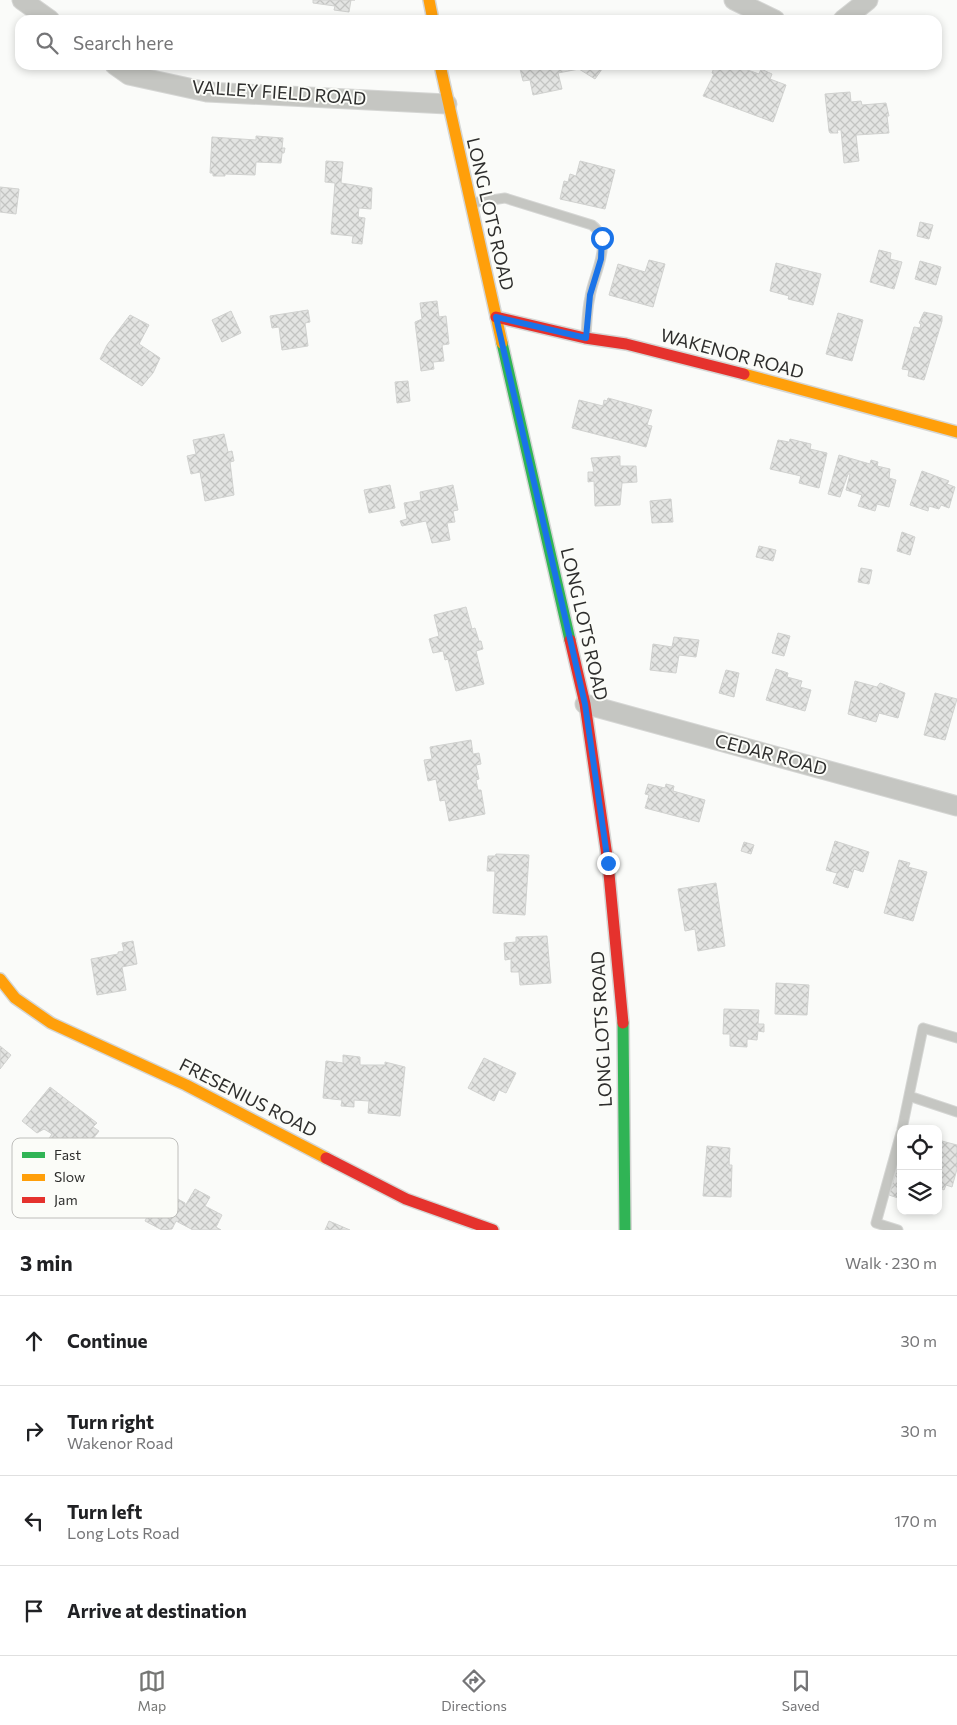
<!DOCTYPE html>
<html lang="en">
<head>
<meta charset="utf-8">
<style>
  :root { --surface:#fff; --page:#f6f6f6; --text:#202124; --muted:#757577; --line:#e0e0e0; --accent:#757674 }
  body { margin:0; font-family:Commissioner,sans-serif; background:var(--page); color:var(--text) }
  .controls { position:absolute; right:15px; bottom:15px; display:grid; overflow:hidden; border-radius:10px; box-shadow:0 2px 8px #0003 }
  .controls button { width:45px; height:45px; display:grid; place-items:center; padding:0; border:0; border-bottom:1px solid var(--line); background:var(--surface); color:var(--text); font:25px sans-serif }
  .stop { position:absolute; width:15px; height:15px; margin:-11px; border:4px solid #1a73e8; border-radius:50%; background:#fff }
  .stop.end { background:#1a73e8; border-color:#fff; box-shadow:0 1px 5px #0008 }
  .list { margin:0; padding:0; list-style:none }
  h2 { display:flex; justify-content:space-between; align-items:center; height:65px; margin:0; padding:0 20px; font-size:21px }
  h2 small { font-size:16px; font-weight:400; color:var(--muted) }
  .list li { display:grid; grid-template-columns:32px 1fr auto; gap:15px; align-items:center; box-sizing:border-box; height:90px; padding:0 20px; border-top:1px solid var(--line) }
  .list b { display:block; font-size:19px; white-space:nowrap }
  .list p { margin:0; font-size:16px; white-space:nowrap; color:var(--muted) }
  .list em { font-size:16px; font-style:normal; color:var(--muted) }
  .icon { flex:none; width:28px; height:28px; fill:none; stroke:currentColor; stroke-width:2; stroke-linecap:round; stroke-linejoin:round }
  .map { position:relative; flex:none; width:957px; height:1230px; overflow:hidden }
  .search { position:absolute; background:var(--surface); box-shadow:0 2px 8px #0003; left:15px; right:15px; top:15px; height:55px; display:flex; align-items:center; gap:12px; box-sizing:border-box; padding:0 18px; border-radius:15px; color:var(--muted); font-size:19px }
  .sheet { height:425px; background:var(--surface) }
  nav { display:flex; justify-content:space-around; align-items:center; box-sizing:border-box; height:70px; border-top:1px solid var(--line); background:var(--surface); font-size:14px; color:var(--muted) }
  nav a { display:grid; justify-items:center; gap:2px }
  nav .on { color:var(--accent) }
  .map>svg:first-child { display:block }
  .building { fill:url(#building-cross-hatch); stroke:#d1d2d0 }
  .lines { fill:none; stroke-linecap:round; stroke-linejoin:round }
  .lane-casing { stroke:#d5d6d4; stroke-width:11 }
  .street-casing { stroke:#d5d6d4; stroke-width:21 }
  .fast-casing { stroke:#d5d6d4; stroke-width:14 }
  .slow-casing { stroke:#d5d6d4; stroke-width:14 }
  .jam-casing { stroke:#d5d6d4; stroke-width:14 }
  .lane { stroke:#c5c6c2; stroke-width:9 }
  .street { stroke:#c5c6c2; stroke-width:19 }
  .fast { stroke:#30b455; stroke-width:11 }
  .slow { stroke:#ff9f0a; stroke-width:11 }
  .jam { stroke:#e5322d; stroke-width:11 }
  .route { stroke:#1a73e8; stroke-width:6 }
  .labels { text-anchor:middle; stroke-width:4; stroke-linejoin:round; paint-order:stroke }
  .street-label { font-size:18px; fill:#2e2e2d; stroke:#fbfcf8 }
  .key { fill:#fbfcf8; stroke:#bebebb; stroke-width:1 }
  .key-label { font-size:14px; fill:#2e2e2d }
</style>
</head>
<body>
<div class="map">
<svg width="957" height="1230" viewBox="0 0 957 1230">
  <defs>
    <pattern id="building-cross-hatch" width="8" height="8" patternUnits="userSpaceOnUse" patternTransform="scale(1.25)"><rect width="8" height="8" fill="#e3e4e2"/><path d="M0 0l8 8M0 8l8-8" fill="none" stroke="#c3c4c2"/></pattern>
  </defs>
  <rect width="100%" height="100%" fill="#fafbf9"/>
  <path class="building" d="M313,0H355H351L349,12L334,10L335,6L313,3Z
    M519,65H605L595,79L579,69L558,73L562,89L533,95L530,80L523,81Z
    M715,65H734L759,74L761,69L772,74L770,79L786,85L773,122L703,96L714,74L712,73Z
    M850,92L851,102L861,101L862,105L886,103L889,116H887L889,133L856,135L859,161L844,163L841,130H837L838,133H830L829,131L825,94Z
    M256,136L283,138L282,148H285L284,153H282L281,163L256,162L255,175L225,174V176H213V173H210L212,137L256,140Z
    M326,161L343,162L341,183L372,188L371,209L359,208L358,217L365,218L362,244L352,243L353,236L331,234L335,183L325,182Z
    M580,161L615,170L605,209L560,199L564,181L568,182L570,174L576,176Z
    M0,187L19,189L16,214L0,212Z
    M920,222L933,225L929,239L917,236Z
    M879,250L891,253L890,259L902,262L894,289L870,282Z
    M649,260L665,264L653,307L609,295L618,264L645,272Z
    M920,261L941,267L936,285L915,279Z
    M776,263L821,274L813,305L788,299L789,296L770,291Z
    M437,301L439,317L446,316L449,344L442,345L444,361L433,362L434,369L421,371L415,322L422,319L420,303Z
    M308,310L310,322L305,323L308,346L282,350L279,327L272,328L270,316Z
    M231,311L241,333L222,342L212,320Z
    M924,312L942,316V321L924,380L908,376L909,370L902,369L914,327L920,328L921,324L919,323Z
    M838,313L863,320L852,361L826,354Z
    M130,315L149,325L139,344L160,358L153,373L142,386L100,359L107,345Z
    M408,381L410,401L397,403L395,382Z
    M608,398L652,410L647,425L652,426L646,447L572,428L579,400L603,406L604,400L607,401Z
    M224,434L228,452L232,451L234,461L230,462L234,495L205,501L200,472L191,474L187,456L196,454L193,440Z
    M790,439L811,444L810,449L827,453L819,488L799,483L801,476L770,469L778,440L789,442Z
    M839,455L870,464L871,460L878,462L877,466L890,469L889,478L896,480L889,507L877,504L875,511L858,506L862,495L846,490L850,474H848L840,497L828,494Z
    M620,456V466H636L637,482L622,483L620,505L595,506L594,481L588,482V472H594L591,458Z
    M922,471L949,481L947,484L955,487L949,508L941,505L939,509L929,506L928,511L910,505Z
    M390,485L395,508L369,513L364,490Z
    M453,485L458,510L453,511L455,522L447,523L450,540L432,543L426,521L402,526L400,521L407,519L404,503L421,500L420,492Z
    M671,499L673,522L652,523L650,501Z
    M902,532L915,537L910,555L897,551Z
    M759,546L776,550L773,561L756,557Z
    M861,568L872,570L869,584L858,582Z
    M466,607L472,629L475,628L479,641H481L483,649L476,651L484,684L456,691L448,659L445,660L443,651L433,653L429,639L439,636L434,615Z
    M778,633L790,636L784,656L772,653Z
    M674,637L699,640L696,657L679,655L676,673L650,670L653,644L672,647Z
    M776,669L788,673L787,677L802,681L800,687L811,690L805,711L766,700Z
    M726,670L739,673L734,697L719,693Z
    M855,681L877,687L880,683L905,693L898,718L879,713L876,722L848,714Z
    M935,693L957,699L945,740L924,735Z
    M471,740L473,754L479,753L481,764L476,765L479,779L476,780L478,790H481L485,814L449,821L445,800L440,801L436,779L428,781L424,760L432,759L430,747Z
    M648,784L665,788L666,784L674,786L673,791L705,800L699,822L645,808L649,795L645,794Z
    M835,841L869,852L863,872L854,869L848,888L833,883L837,873L826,870Z
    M744,842L754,845L751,854L741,851Z
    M496,854L529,855L525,915L493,913L495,871H487L488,856H495Z
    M899,860L910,863L908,867L927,872L913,921L884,913Z
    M716,883L725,946L698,951L695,929L685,931L678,889Z
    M547,936L551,983L520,985L519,972H511V959L505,960L504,943L516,942V937Z
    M133,941L137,964L122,967L126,990L97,995L91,959L118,954V952L124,951L122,943Z
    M776,983L809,985L807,1015L775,1014Z
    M724,1009L759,1010L758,1024H764V1032L758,1031L757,1040L747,1039V1047L730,1046V1034H723Z
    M0,1046L11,1055L0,1069Z
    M343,1055L360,1057V1065H385V1062L405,1067L400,1116L368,1113L369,1101L354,1100V1107L341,1106L342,1100L323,1098L326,1061L343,1063Z
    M484,1058L516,1073L506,1093L499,1090L494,1101L468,1088Z
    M50,1087L97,1123L93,1127L99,1131L83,1152L74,1148L66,1159L46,1143L52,1134L44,1129L37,1133L22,1121Z
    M938,1140L957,1145V1169L952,1187L946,1185L944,1190L940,1188L938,1194Z
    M707,1146L730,1148L729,1165H732L731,1197L703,1196Z
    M901,1156V1199L889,1195Z
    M160,1189L185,1203V1206L195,1189L210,1197L205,1206L222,1215L216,1227L221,1230H193L176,1221L172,1229L162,1230L145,1221L154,1203L151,1202Z
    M329,1221L350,1230H325Z"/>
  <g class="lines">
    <g class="lane-casing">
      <path id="lane" d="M471,203L505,198L592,225C615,242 593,274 590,297C587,310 587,323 586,336
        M909,1096L957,1112
        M902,1129L923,1028L957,1038
        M898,1230L876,1223L901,1133"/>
    </g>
    <g class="street-casing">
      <path id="street" d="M22,0L50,20
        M734,0L775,20
        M843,20L868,0
        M115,65L129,75L207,92L447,104
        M585,704L957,806"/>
    </g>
    <g class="fast-casing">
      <path id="fast" d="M502,343L570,640
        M623,1023L625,1230"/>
    </g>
    <g class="slow-casing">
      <path id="slow" d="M429,0L433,20
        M440,65L502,343
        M744,374L957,432
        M0,979L15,998L51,1023L186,1085L326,1158"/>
    </g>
    <g class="jam-casing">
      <path id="jam" d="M496,317L585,338L626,344L744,374
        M570,640L585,704L608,863L623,1023
        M326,1158L406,1199L493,1230"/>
    </g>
    <use href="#lane" class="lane"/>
    <use href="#street" class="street"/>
    <use href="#fast" class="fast"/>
    <use href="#slow" class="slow"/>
    <use href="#jam" class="jam"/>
  </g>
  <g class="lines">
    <path class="route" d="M602,238L601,259L590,295L586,338L496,317L585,704L608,863"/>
  </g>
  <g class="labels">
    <g class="street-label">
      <text transform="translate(279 93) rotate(4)" y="6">VALLEY FIELD ROAD</text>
      <text transform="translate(490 214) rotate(77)" y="6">LONG LOTS ROAD</text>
      <text transform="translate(732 354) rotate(15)" y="6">WAKENOR ROAD</text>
      <text transform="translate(584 624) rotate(77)" y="6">LONG LOTS ROAD</text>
      <text transform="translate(771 755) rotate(15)" y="6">CEDAR ROAD</text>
      <text transform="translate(602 1029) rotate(-93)" y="6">LONG LOTS ROAD</text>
      <text transform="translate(248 1098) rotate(27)" y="6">FRESENIUS ROAD</text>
    </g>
  </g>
  <rect x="12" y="1138" width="166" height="80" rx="8" class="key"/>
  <rect x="22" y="1152" width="23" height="6" fill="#30b455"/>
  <rect x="22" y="1174" width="23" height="7" fill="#ff9f0a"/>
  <rect x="22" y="1197" width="23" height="6" fill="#e5322d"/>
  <g class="key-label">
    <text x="54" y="1160">Fast</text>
    <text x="54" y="1182">Slow</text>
    <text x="54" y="1205">Jam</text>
  </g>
</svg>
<div class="controls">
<button><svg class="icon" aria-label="locate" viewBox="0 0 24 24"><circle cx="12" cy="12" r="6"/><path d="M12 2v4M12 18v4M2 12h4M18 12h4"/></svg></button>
<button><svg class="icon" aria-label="layers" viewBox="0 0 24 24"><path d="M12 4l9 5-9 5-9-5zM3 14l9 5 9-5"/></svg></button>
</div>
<div class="stop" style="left:602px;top:238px"></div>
<div class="stop end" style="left:608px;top:863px"></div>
<div class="search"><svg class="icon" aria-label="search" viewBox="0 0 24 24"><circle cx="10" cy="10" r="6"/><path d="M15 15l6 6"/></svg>Search here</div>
</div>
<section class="sheet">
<h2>3 min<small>Walk · 230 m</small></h2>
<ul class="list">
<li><svg class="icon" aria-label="ahead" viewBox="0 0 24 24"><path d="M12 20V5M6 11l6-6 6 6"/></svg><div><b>Continue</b></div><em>30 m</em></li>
<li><svg class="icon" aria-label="right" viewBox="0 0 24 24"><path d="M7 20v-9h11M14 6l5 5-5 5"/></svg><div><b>Turn right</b><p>Wakenor Road</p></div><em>30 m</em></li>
<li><svg class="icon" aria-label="left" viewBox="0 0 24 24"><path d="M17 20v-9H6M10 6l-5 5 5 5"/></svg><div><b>Turn left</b><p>Long Lots Road</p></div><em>170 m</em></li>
<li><svg class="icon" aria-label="arrive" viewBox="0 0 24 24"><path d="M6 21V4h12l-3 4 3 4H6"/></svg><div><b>Arrive at destination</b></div></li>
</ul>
</section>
<nav>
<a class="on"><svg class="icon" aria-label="map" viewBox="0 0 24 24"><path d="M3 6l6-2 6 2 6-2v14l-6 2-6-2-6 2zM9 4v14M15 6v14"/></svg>Map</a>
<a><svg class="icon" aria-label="directions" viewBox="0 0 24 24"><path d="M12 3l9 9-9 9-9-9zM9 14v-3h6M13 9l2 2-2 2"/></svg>Directions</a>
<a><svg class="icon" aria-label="saved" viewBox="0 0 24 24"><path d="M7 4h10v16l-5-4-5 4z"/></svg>Saved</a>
</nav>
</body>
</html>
